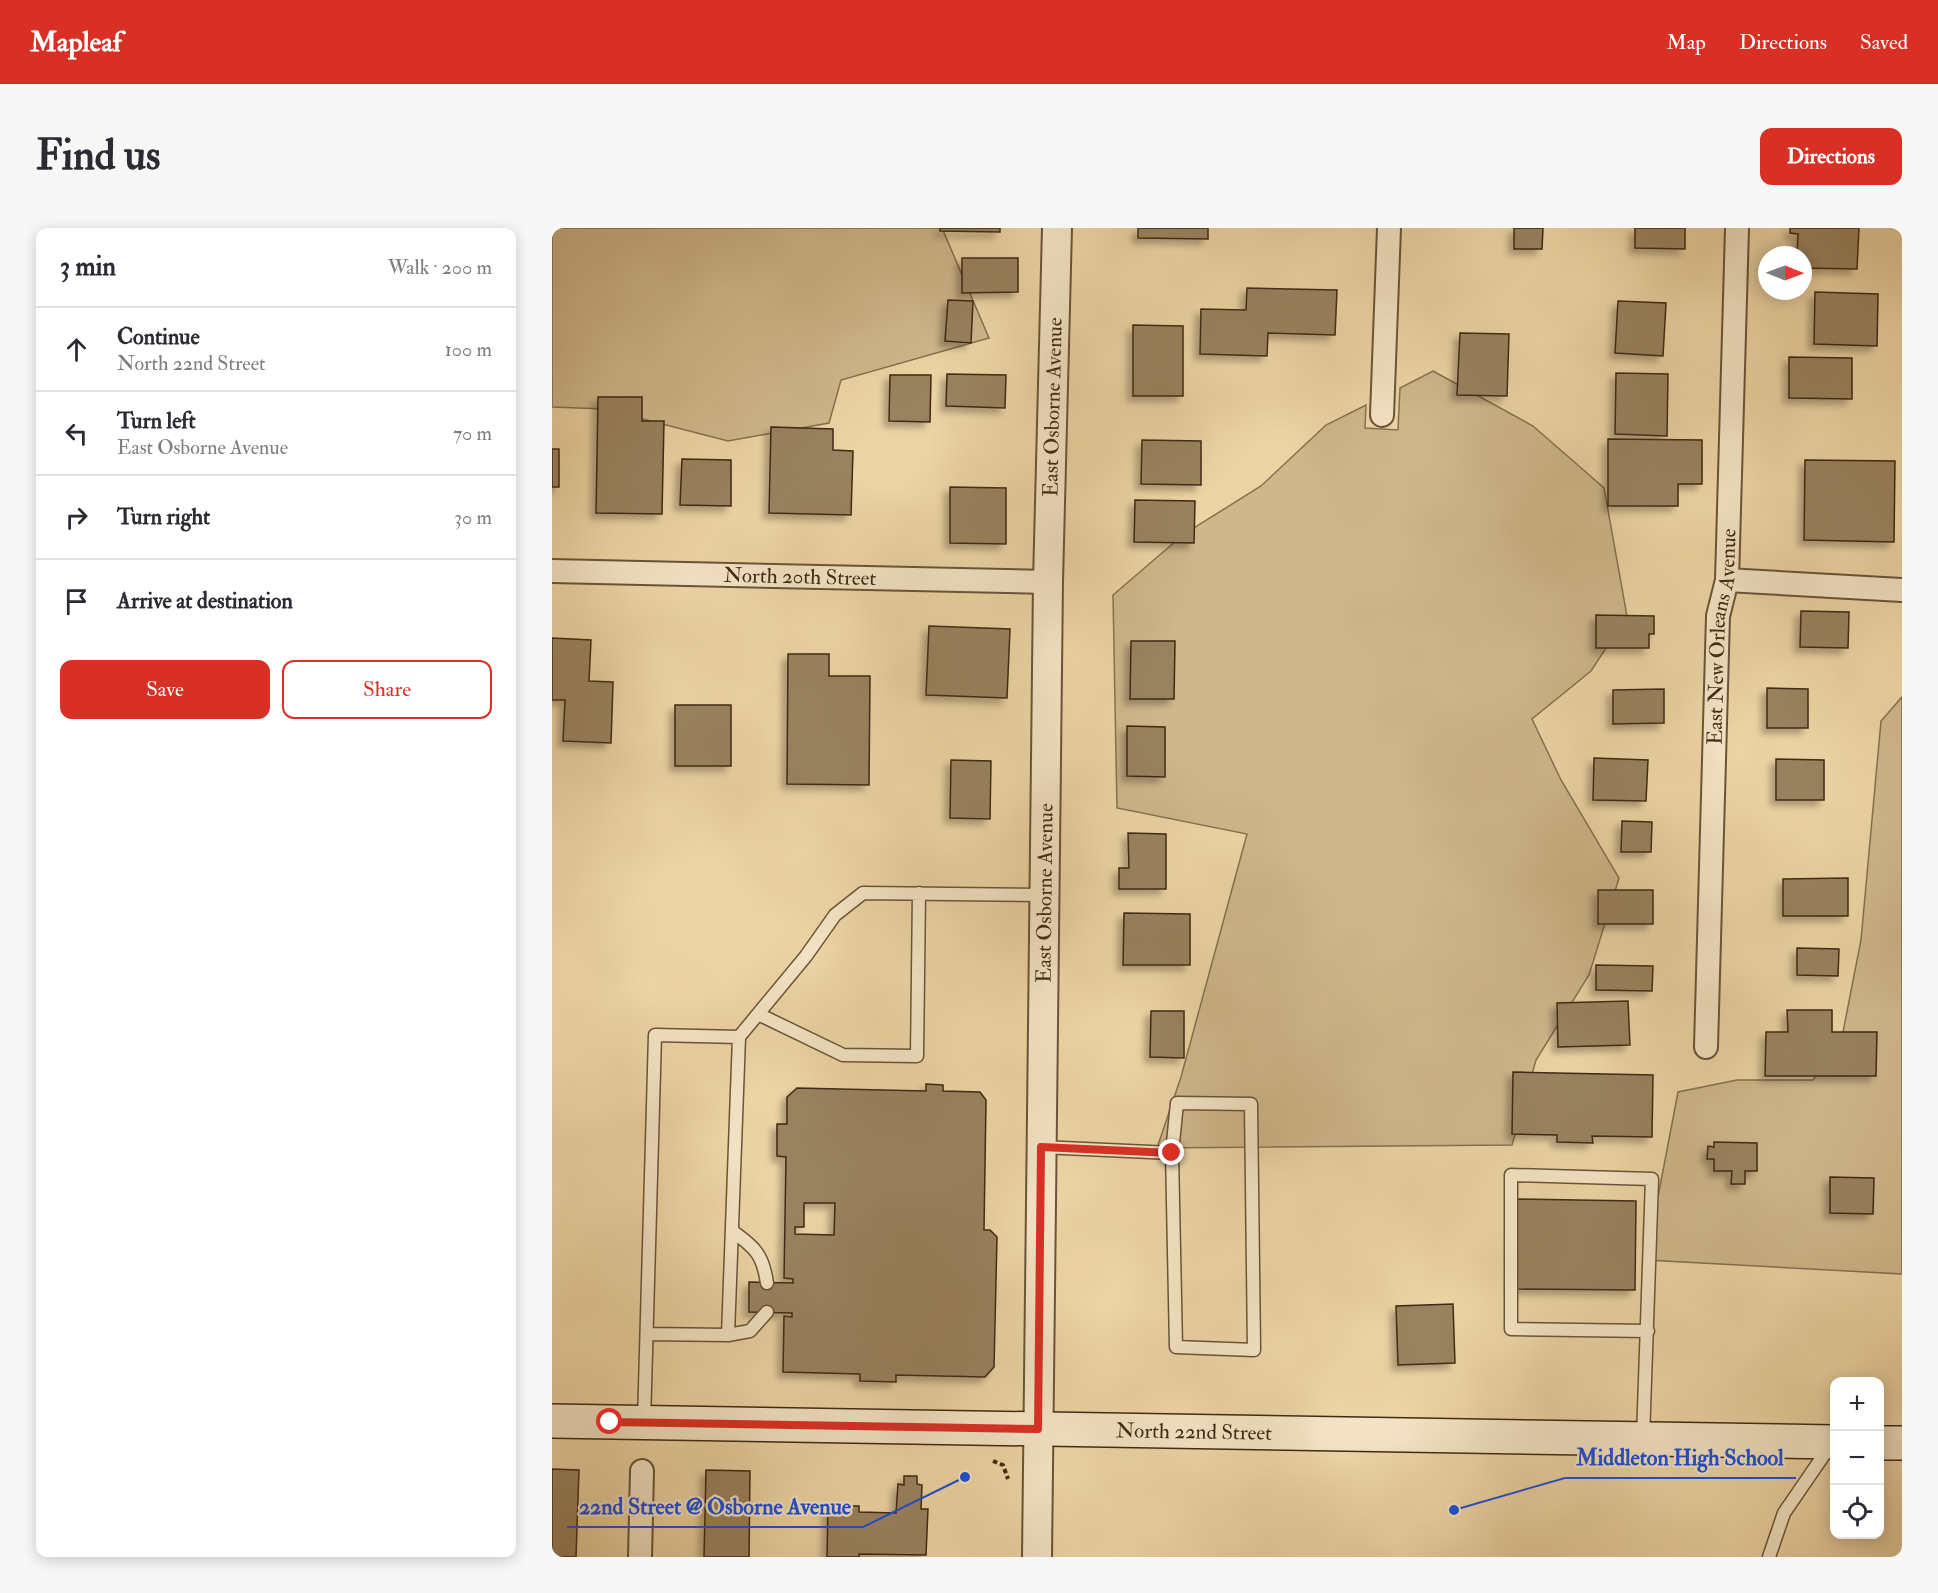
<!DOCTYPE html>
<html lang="en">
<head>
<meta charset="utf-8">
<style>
  :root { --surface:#fff; --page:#f7f7f7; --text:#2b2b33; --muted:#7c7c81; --line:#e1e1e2; --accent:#d93025 }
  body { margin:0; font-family:"IM FELL Double Pica",serif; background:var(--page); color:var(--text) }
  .controls { position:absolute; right:18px; bottom:18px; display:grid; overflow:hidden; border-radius:12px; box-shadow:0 3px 15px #0003 }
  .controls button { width:54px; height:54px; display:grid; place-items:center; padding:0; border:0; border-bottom:2px solid var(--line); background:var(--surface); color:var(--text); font:30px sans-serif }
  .compass { position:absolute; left:1206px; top:18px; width:54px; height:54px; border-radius:50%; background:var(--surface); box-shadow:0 3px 15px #0003; rotate:91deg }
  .stop { position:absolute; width:18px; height:18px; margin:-14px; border:4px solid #d93025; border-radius:50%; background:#fff }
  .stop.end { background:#d93025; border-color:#fff; box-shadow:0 2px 6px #0008 }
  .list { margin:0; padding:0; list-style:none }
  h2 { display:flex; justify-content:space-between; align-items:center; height:78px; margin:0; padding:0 24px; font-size:26px }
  h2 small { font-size:20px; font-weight:400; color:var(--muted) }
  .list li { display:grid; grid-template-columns:39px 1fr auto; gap:18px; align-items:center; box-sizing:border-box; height:84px; padding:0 24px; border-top:2px solid var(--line) }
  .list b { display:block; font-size:22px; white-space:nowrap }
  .list p { margin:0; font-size:20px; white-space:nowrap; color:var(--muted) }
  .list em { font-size:20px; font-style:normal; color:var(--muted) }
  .actions { display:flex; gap:12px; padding:18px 24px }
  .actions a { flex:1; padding:14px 0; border:2px solid var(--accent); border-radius:12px; text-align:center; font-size:21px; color:var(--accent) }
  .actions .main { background:var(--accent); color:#fff }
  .icon { flex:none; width:33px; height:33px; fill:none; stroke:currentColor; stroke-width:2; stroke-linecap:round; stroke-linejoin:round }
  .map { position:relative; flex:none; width:1350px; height:1329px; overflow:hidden; border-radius:12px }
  header { display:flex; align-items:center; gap:36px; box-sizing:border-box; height:84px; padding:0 30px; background:var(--accent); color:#fff }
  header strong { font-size:28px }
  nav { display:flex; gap:33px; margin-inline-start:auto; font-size:21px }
  .intro { display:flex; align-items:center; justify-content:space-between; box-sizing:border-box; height:144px; padding:0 36px }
  h1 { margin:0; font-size:42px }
  .button { padding:15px 27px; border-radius:12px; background:var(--accent); color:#fff; font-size:21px; font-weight:700 }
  main { display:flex; gap:36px; padding:0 36px }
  aside { flex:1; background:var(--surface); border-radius:12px; box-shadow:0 3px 15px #0003 }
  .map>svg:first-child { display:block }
  .green { fill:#cfb78b; stroke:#87704f; stroke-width:1.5 }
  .building { fill:#99825e; stroke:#3f2a13; stroke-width:1.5; fill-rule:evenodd; filter:url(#shadow) }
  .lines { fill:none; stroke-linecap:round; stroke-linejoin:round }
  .service-casing { stroke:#6a5437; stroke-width:15 }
  .minor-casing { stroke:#6a5437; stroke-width:26 }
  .tertiary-casing { stroke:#6a5437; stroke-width:32 }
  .secondary-casing { stroke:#3f2a13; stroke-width:36 }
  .path { stroke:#3f2a13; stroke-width:4; stroke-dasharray:4.5 3; stroke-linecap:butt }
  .service { stroke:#f3e3c4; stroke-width:12 }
  .minor { stroke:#f3e3c4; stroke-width:22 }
  .tertiary { stroke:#f3e3c4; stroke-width:28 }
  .secondary { stroke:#f3e3c4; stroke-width:33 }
  .route { stroke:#d93025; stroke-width:8 }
  .labels { text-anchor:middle; stroke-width:4.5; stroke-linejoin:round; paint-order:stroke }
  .street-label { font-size:21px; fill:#3f2a13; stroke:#f3e3c4 }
  .leader { fill:none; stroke:#1d4ed8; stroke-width:2 }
  .callout-dot { fill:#1d4ed8; stroke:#f3e3c4; stroke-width:2 }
  .callout-label { font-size:22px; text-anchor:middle; font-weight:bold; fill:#1d4ed8; stroke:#f3e3c4; stroke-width:4.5; stroke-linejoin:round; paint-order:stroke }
</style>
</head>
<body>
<header>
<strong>Mapleaf</strong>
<nav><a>Map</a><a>Directions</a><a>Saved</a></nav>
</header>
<div class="intro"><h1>Find us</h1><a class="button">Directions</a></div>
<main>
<aside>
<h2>3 min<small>Walk · 200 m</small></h2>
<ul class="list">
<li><svg class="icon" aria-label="ahead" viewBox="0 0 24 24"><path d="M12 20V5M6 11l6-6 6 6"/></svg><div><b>Continue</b><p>North 22nd Street</p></div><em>100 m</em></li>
<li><svg class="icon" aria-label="left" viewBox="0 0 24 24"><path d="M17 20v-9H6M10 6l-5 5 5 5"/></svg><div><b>Turn left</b><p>East Osborne Avenue</p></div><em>70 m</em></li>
<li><svg class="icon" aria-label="right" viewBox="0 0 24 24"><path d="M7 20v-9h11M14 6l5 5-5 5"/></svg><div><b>Turn right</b></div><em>30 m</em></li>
<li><svg class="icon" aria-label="arrive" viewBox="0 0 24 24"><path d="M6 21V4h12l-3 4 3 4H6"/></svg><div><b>Arrive at destination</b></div></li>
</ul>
<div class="actions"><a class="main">Save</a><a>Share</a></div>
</aside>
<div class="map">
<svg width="1350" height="1329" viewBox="0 0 1350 1329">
  <defs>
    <filter id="shadow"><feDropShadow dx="-5.5" dy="5.5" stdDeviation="3" flood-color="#0004"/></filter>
  </defs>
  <rect width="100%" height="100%" fill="#edd4a4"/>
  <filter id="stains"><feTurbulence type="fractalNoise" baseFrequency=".00333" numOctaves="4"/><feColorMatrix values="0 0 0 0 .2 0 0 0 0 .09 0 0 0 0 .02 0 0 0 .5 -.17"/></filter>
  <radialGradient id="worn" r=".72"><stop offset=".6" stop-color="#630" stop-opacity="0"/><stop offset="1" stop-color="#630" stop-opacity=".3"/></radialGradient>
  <path class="green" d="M0,0H390L437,110L289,152L277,195L176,213L52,181L0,179Z
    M881,143L981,198L1052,260L1075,388L1039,443L980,491L1009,552L1067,650L1037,747L984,832L960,917L605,920L629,849L695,606L565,580L561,367L632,306L709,258L774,197L814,177L813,200L846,202L848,160Z
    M1350,469V1046L1094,1032L1126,864L1185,852H1261L1291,804L1309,712L1329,493Z"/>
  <path class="building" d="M388,0H448V4L388,3Z
    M586,0H656V11L586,10Z
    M962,0H991L990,21H962Z
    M1083,0H1133V21L1083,20Z
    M1238,0H1307L1305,41L1251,40V27H1245L1246,6L1238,5Z
    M410,30H466V64L410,65Z
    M695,60L785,62L783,107L716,105L715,128L648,126L649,81L694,82Z
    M1263,64L1326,66L1325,118L1262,116Z
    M396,72L421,73L419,115L393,113Z
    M1066,73L1114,75L1111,128L1063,125Z
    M581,97L631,98V168H581Z
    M908,105L957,106L955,168L905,167Z
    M1237,129L1300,130V171L1237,170Z
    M1064,145L1116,146L1115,208L1063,206Z
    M395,146L454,147L453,180L394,178Z
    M338,147H379L378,194L337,193Z
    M46,169H90V193H112L110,286L44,285Z
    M219,199L281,201V222L301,223L299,287L217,285Z
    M1056,211L1150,212V256H1126V278H1056Z
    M590,212L649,213V257L589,256Z
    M0,221H7V259H0Z
    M130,231L179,232V278L128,277Z
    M1253,232L1343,233L1342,314L1252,312Z
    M398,259L454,260V316L398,315Z
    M583,272L643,273L642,315L582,314Z
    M1249,383L1297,384L1296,420L1248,419Z
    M1044,387L1102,388V406H1097V420H1044Z
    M377,398L458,401L455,470L374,467Z
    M0,410L39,412L37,453L61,454L59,515L11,513L13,472H0Z
    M579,413H623L622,471H578Z
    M236,426H277V448H318L317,557L235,556Z
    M1215,460L1256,461V500H1215Z
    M1112,461V495L1061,496V462Z
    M123,477H179V538H123Z
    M575,498L613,499V549L575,548Z
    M1042,530L1096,532L1094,573L1041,572Z
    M1224,531L1272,532V572H1224Z
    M399,532L439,533L438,591L398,590Z
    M1070,593L1100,594L1099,624H1069Z
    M576,605L614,606V661H567V640H577Z
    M1296,650V688H1231V651Z
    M1046,662H1101V696H1046Z
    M572,685L638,686V737H571Z
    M1245,720L1287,721L1286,748L1245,747Z
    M1044,737L1101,738L1100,763L1044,762Z
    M1076,773L1078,817L1006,819L1005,775Z
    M1235,782H1280V804H1325L1324,848H1213L1214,804H1236Z
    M599,783H632V830L598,829Z
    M961,844L1101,847L1100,909L1040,908L1041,915L1005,914V907L960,906Z
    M374,856L391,857V863L428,864L434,872L432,1002H438L445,1009L442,1139L433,1149L344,1147V1154L308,1153V1146L231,1144L232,1088L240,1089V1085L197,1084V1054L241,1055V1051L232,1050L234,929L225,928V896H235V869L245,860L374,863ZM252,975H283L282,1007L243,1006V999H252Z
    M1162,914L1205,915V943H1193V956H1179L1180,943H1162V931H1155L1156,918L1162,919Z
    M1278,949L1322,950L1321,986L1278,985Z
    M964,971L1084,973L1083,1062L962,1061Z
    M901,1076L903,1135L846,1137L844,1078Z
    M0,1241L27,1242L24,1329H0Z
    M154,1242L198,1243L197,1329H152Z
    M352,1248H365V1256L370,1257L369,1281H376L374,1327L307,1326V1329H275L276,1278H307V1284L344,1285L346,1256L352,1257Z"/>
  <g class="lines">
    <g class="service-casing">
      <path id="service" d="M206,786L291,827L365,828L367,665
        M489,919L620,925L624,1119L702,1122L699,876L625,875L620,925
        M180,1003C203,1019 211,1027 215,1055
        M95,1106L176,1107L187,809
        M176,1107L198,1103L215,1084
        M92,1194L103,807L187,809L254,728L283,687L311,665L492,667
        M1091,1210L1100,951L959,947V1101L1096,1103
        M1217,1329L1232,1285L1278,1218"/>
    </g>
    <g class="minor-casing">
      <g id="minor">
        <path d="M830,187L837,0"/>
        <path id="s1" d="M0,343L496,354"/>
        <path d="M1175,352L1350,362"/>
        <path id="s2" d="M1154,819L1166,388L1175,352L1185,0"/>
        <path d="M88,1329L90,1243"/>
      </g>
    </g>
    <g class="tertiary-casing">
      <g id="tertiary">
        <path id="s3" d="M485,1329L496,354L505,0"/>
      </g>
    </g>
    <g class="secondary-casing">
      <g id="secondary">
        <path id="s4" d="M0,1193L1282,1214"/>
        <path d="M1328,1215H1350"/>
      </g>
    </g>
    <path class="path" d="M441,1233L451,1237L456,1251"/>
    <use href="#service" class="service"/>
    <use href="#minor" class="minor"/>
    <use href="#tertiary" class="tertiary"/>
    <use href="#secondary" class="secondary"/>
  </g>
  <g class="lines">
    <path class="route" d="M58,1194L486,1201L489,919L620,925"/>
  </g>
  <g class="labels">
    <g class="street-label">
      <text dy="7" stroke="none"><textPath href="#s3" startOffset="1150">East Osborne Avenue</textPath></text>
      <text dy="7" stroke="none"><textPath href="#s1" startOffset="248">North 20th Street</textPath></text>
      <text dy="7" stroke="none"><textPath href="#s2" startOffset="411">East New Orleans Avenue</textPath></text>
      <text dy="7" stroke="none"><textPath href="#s3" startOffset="664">East Osborne Avenue</textPath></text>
      <text dy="7" stroke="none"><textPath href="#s4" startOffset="642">North 22nd Street</textPath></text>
    </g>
  </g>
  <path class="leader" d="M902 1282L1013 1250H1244M413 1249L311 1299H15"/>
  <g class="callout-dot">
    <circle cx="902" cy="1282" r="6"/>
    <circle cx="413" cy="1249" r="6"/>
  </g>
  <g class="callout-label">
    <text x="1128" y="1237">Middleton High School</text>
    <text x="163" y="1286">22nd Street @ Osborne Avenue</text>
  </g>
  <rect width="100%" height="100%" filter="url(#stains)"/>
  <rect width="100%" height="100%" fill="url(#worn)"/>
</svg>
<div class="controls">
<button>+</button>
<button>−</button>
<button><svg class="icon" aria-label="locate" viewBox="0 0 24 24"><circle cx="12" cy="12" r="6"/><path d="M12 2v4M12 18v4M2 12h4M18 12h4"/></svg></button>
</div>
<svg class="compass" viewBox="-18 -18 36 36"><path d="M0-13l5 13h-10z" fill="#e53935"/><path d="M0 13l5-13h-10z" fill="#7c7c81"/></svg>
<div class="stop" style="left:58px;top:1194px"></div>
<div class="stop end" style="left:620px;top:925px"></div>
</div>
</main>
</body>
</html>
